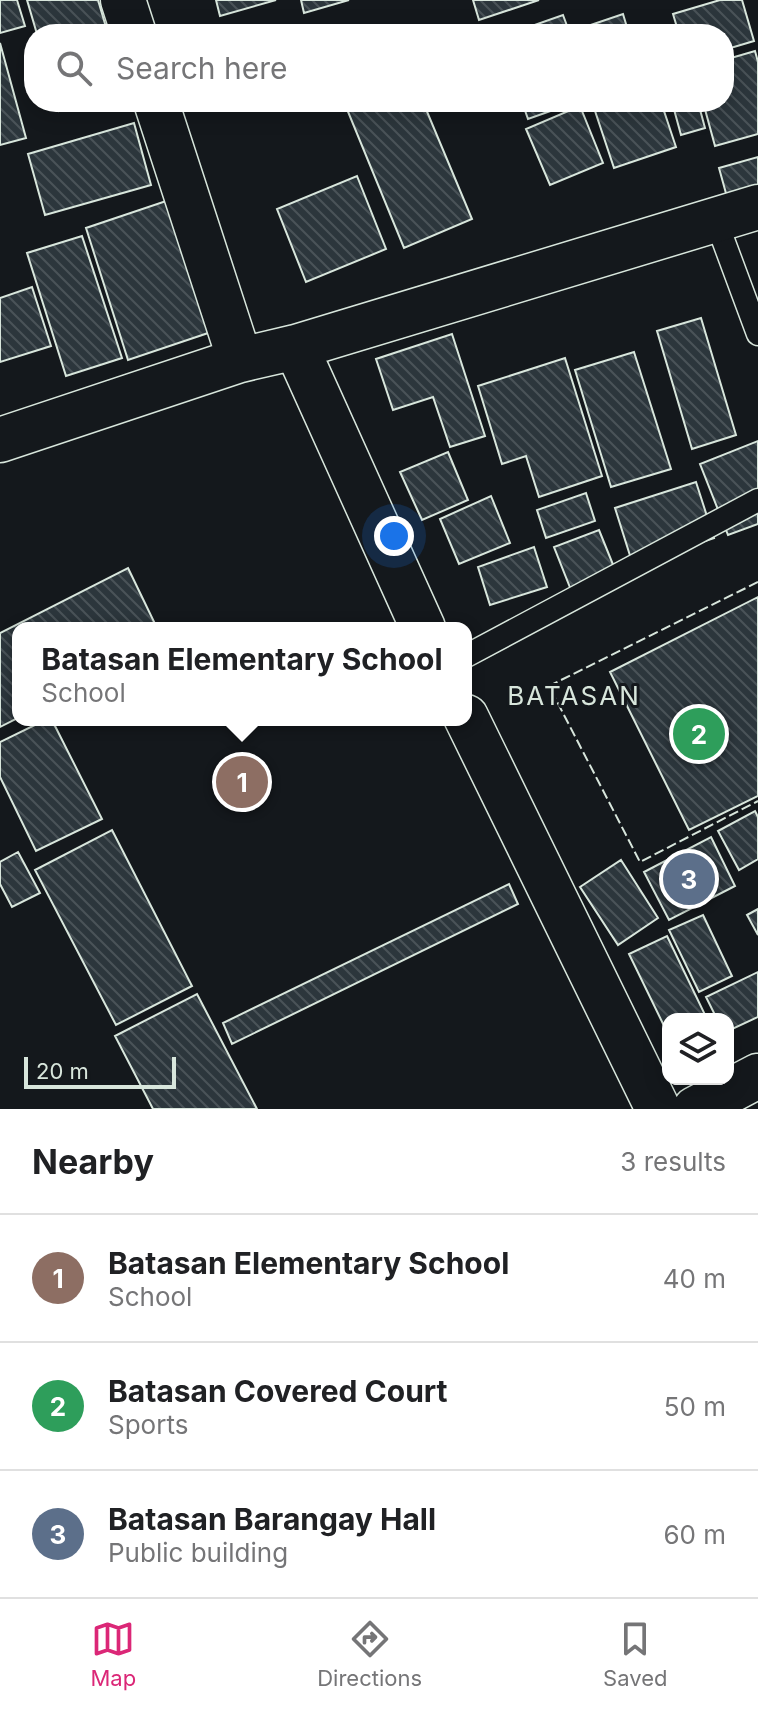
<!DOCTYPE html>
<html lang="en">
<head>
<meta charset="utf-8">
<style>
  :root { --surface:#fff; --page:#f6f6f6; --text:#202124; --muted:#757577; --line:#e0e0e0; --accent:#db2777 }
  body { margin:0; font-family:Inter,sans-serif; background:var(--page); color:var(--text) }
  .controls { position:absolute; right:24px; bottom:24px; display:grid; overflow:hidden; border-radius:16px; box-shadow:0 4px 20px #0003 }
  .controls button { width:72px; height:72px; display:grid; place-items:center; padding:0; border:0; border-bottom:2px solid var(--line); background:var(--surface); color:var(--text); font:40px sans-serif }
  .scale { position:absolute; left:24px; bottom:20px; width:152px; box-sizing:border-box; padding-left:8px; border:4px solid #d8e6dc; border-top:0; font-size:22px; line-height:28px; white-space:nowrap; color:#d8e6dc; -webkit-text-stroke:6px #14181c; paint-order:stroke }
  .you { position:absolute; left:394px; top:536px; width:28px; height:28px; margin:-20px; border:6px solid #fff; border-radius:50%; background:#1a73e8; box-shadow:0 0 0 12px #1a73e833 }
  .badge { display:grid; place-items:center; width:52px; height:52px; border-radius:50%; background:var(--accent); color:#fff; font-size:26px; font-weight:700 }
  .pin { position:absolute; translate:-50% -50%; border:4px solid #fff; box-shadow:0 2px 8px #0006 }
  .popup { position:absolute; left:12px; top:622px; width:460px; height:104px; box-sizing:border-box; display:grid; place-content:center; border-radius:16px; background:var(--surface); filter:drop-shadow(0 2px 6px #0005); font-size:26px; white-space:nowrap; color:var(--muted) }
  .popup b { font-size:30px; color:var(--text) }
  .popup::after { content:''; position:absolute; left:50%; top:100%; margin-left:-16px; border:16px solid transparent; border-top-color:var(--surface) }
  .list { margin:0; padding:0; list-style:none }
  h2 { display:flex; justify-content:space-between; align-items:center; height:104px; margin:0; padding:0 32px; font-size:34px }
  h2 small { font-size:26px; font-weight:400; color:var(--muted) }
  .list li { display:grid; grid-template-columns:52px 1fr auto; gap:24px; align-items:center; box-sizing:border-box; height:128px; padding:0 32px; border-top:2px solid var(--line) }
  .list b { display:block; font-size:30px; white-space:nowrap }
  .list p { margin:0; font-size:26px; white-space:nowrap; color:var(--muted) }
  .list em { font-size:26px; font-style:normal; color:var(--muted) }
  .icon { flex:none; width:44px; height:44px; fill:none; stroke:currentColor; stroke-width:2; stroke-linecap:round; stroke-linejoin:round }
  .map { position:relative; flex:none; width:758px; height:1109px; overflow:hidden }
  .search { position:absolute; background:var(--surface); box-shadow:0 4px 20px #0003; left:24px; right:24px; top:24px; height:88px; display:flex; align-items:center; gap:20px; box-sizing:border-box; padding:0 28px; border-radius:32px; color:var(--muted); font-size:30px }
  .sheet { height:488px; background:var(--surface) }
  nav { display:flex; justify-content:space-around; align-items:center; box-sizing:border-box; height:112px; border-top:2px solid var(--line); background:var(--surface); font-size:22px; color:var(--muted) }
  nav a { display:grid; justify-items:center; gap:4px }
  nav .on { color:var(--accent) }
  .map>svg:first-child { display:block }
  .building { fill:url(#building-back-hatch); stroke:#d8e6dc; stroke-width:2 }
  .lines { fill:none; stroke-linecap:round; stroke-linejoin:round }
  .lane-casing { stroke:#d8e6dc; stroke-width:25 }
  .street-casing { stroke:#d8e6dc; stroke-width:47 }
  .lane { stroke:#14181c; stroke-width:22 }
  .street { stroke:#14181c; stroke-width:44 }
  .fence { stroke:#d8e6dc; stroke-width:2; stroke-dasharray:10 4; stroke-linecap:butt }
  .labels { text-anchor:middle; stroke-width:6; stroke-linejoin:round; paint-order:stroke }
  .quarter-label { font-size:26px; letter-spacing:2px; fill:#d8e6dc; stroke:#14181c }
</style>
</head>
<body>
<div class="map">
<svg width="758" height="1109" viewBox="0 0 758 1109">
  <defs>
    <pattern id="building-back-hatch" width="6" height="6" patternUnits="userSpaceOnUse" patternTransform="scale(2)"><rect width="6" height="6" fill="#2c363c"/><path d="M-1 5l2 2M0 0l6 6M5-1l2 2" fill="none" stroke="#4a5358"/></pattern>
  </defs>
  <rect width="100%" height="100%" fill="#14181c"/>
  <path class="building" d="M0,0H17L25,26L0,33Z
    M27,0H98L108,34H37Z
    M216,0H276L220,16Z
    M301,0H349L304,13Z
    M473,0H539L479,20Z
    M720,0H742L754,41L724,50V34H679L673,14Z
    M623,14L629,34H584L582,28Z
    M563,15L570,34H509Z
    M0,43L26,138L0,145Z
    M755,51L758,62V134L715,146L703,102H724V60Z
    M56,102H91L59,111Z
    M344,102H423L472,219L404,248Z
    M522,102H576L528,119Z
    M614,102H661L676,147L614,168L594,108Z
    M672,102H698L705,128L681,135Z
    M580,106L603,163L550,185L526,129Z
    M134,123L151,185L45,215L28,154Z
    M758,157V188L727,197L719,168Z
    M357,176L386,249L306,282L277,209Z
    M178,197L220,329L128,360L86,228Z
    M82,236L122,358L66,376L27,253Z
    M32,287L51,346L0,362V298Z
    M701,318L736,435L692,449L657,331Z
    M452,334L485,436L450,447L433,397L393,410L376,359Z
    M634,352L671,469L611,487L575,370Z
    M565,358L602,476L539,497L526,456L502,464L478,386Z
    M758,441V524L728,535L700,464Z
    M448,452L468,500L422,520L400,472Z
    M696,482L714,538L633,565L615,508Z
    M586,493L595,521L546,538L537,510Z
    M491,496L510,543L459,564L440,519Z
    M599,530L616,572L571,590L554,547Z
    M534,547L547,587L490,605L478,567Z
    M128,568L157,628H18V718L0,727V633Z
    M758,597V796L689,830L610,672Z
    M45,720H52L102,819L36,851L0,777V742Z
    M755,811L758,817V859L739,870L718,831Z
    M112,830L192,986L116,1025L35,870Z
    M711,837L735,886L669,920L644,872Z
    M18,852L40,893L12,907L0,884V862Z
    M621,860L658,918L618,945L580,887Z
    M509,884L518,904L232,1044L223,1023Z
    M758,909V935L747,915Z
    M703,915L732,976L699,992L669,930Z
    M667,936L707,1019H668V1034L629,954Z
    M758,972V1017L728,1031V1019H717L706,997Z
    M197,994L257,1109H153L115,1036Z"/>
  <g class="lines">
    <g class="lane-casing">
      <path id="lane" d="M715,218L758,334
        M466,656L758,500"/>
    </g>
    <g class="street-casing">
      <path id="street" d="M123,0L134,34
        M156,102L240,360
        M296,347L423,628
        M0,440L240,360L296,347L758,207
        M466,717L658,1109
        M695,1109L758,1076"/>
    </g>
    <use href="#lane" class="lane"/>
    <use href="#street" class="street"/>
    <path class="fence" d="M758,582L549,686L640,862L758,801"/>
  </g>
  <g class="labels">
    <g class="quarter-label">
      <text x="574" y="705">BATASAN</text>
    </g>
  </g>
</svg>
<div class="controls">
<button><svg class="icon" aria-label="layers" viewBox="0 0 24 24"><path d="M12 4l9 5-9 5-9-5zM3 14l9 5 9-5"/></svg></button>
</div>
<div class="scale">20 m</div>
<div class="you"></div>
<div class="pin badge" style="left:242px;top:782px;background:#8d6e63">1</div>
<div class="popup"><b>Batasan Elementary School</b>School</div>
<div class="pin badge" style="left:699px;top:734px;background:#2e9e5b">2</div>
<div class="pin badge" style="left:689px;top:879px;background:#5c6f8a">3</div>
<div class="search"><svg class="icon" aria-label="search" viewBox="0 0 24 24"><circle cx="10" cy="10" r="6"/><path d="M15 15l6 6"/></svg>Search here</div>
</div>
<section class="sheet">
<h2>Nearby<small>3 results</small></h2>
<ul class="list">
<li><span class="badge" style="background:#8d6e63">1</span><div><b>Batasan Elementary School</b><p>School</p></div><em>40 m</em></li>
<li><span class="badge" style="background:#2e9e5b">2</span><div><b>Batasan Covered Court</b><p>Sports</p></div><em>50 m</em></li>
<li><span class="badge" style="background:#5c6f8a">3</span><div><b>Batasan Barangay Hall</b><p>Public building</p></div><em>60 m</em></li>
</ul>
</section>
<nav>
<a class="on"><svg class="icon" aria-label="map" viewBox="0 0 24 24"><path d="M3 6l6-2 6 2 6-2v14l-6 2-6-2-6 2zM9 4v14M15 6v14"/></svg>Map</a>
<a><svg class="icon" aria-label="directions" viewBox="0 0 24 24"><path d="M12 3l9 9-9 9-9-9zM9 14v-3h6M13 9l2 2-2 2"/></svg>Directions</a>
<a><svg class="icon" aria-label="saved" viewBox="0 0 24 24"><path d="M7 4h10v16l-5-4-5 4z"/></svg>Saved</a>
</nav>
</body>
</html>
